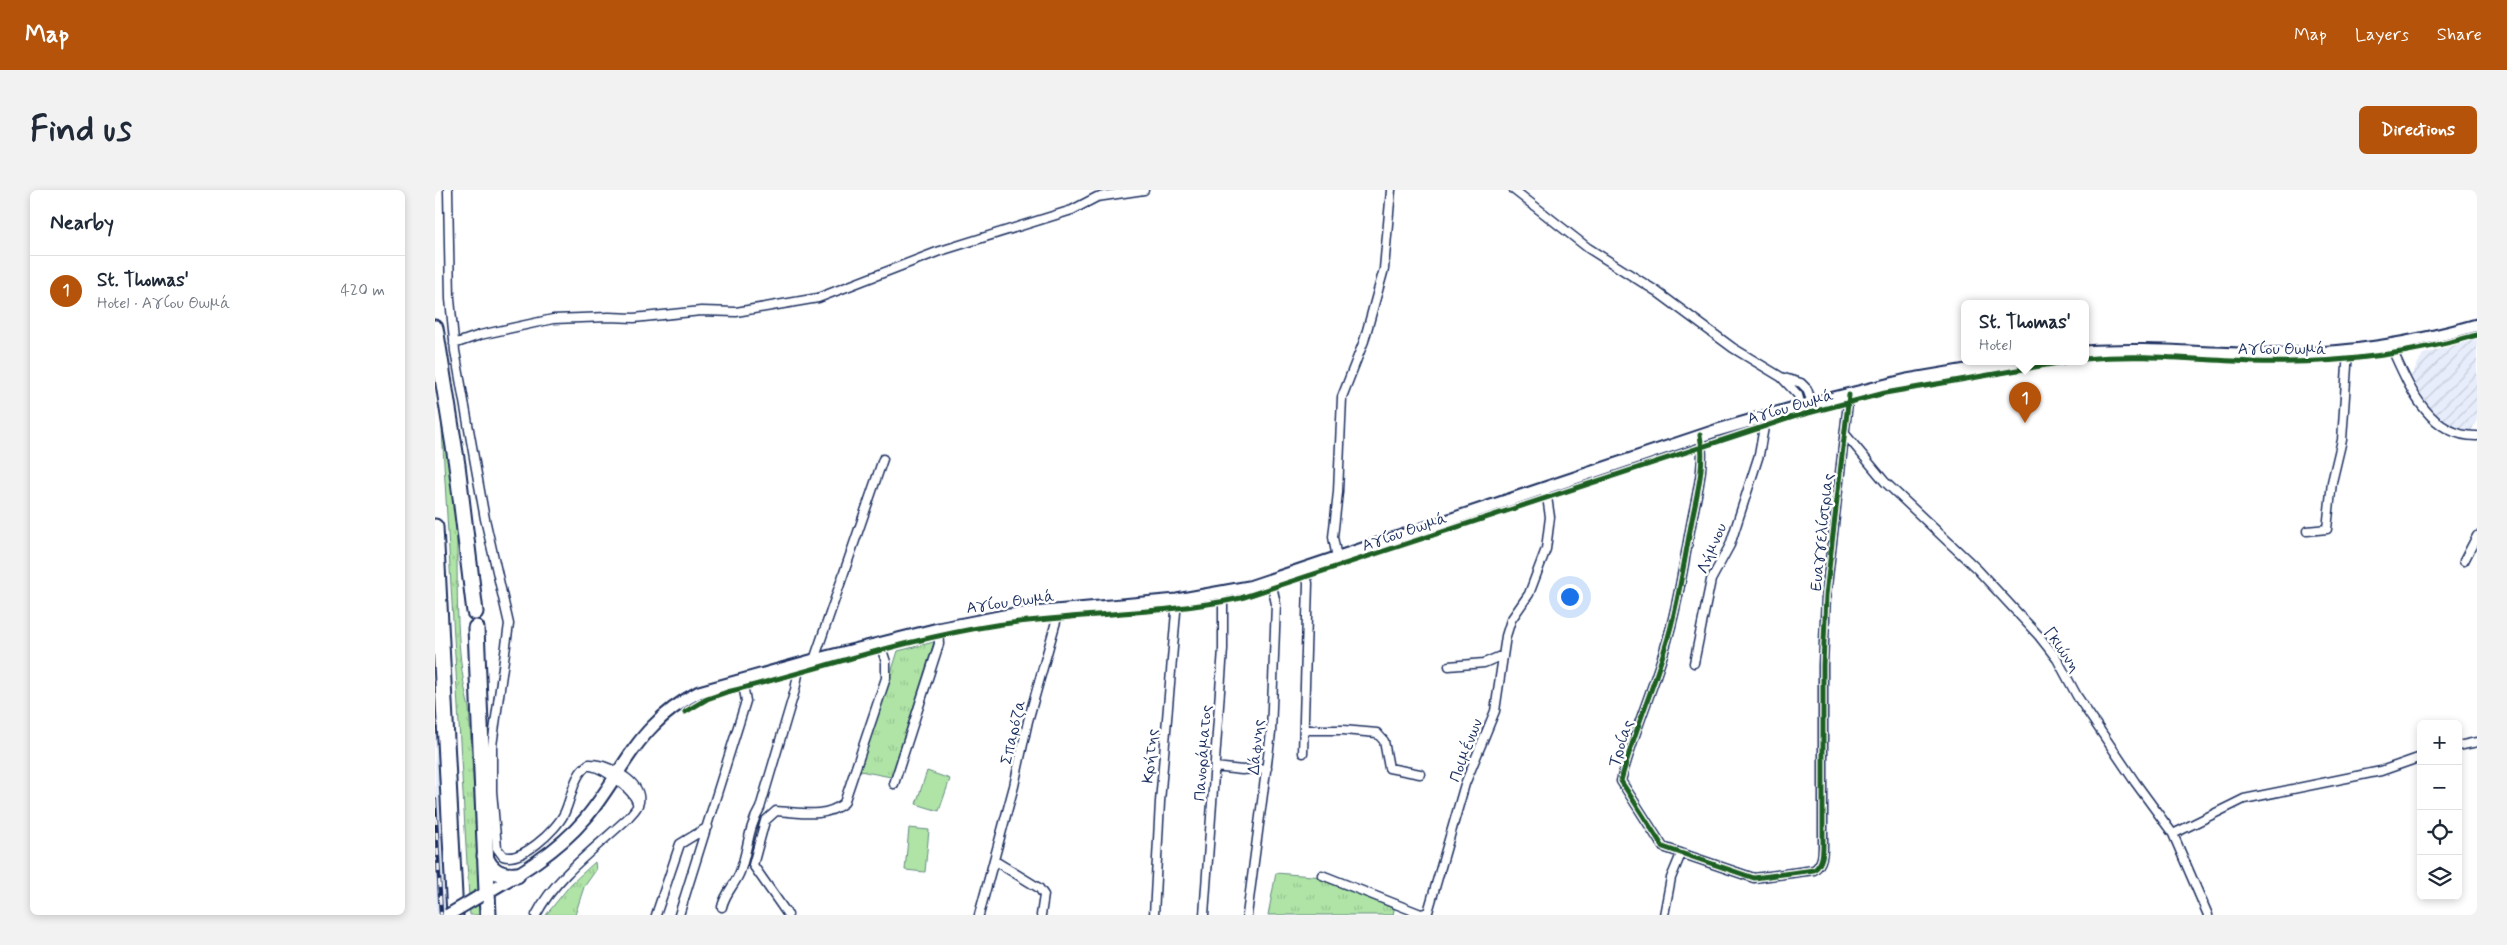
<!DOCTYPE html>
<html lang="en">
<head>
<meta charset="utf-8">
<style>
  :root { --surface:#fff; --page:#f2f2f3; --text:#1f2937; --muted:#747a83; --line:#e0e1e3; --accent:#b45309 }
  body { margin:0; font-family:Mynerve,sans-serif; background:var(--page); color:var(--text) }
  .controls { position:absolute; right:15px; bottom:15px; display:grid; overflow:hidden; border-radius:8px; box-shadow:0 2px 8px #0003 }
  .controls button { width:45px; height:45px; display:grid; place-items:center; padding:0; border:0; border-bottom:1px solid var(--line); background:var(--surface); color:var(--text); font:25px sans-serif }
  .you { position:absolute; left:1134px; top:406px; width:18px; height:18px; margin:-12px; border:4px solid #fff; border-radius:50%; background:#1a73e8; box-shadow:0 0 0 8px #1a73e833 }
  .badge { display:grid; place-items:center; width:32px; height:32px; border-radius:50%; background:var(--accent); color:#fff; font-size:16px; font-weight:700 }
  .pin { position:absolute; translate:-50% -41px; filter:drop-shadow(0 1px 2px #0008) }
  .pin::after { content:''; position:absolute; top:26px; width:18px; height:15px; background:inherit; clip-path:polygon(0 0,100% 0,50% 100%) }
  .popup { position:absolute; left:1526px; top:110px; width:128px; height:65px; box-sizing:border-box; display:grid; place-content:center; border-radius:8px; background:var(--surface); filter:drop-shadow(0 1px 4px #0005); font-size:16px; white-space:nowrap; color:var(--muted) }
  .popup b { font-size:19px; color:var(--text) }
  .popup::after { content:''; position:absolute; left:50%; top:100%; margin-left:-10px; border:10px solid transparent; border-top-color:var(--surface) }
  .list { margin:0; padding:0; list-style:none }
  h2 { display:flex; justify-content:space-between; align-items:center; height:65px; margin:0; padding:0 20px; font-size:21px }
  h2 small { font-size:16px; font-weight:400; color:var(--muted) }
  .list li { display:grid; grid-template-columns:32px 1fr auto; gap:15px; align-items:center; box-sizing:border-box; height:70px; padding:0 20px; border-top:1px solid var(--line) }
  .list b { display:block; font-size:19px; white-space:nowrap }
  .list p { margin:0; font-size:16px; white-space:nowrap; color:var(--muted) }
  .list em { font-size:16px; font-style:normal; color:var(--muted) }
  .icon { flex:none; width:28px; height:28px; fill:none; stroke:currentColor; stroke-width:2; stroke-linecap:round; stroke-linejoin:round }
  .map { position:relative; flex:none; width:2042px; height:725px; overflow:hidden; border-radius:8px }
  header { display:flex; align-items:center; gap:30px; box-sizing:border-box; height:70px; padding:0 25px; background:var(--accent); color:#fff }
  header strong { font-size:24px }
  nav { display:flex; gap:28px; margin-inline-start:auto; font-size:18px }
  .intro { display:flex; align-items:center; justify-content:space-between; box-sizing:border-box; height:120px; padding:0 30px }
  h1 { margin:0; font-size:35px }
  .button { padding:12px 22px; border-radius:8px; background:var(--accent); color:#fff; font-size:18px; font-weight:700 }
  main { display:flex; gap:30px; padding:0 30px }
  aside { flex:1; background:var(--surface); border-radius:8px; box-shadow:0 2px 8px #0003 }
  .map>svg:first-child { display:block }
  .built { fill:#e7edfb }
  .industrial { fill:url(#industrial-furrows) }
  .grass { fill:url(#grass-tufts); stroke:#658a82 }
  .pitch { fill:#afe4a6; stroke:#658a82 }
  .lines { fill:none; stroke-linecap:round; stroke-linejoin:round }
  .street-casing { stroke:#1b2f5e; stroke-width:11 }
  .secondary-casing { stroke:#1b2f5e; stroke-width:15 }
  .highway-casing { stroke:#1b2f5e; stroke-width:19 }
  .street { stroke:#fff; stroke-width:8 }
  .secondary { stroke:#fff; stroke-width:11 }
  .highway { stroke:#fff; stroke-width:15 }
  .rail-casing { stroke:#1b2f5e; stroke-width:4.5 }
  .rail { stroke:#fff; stroke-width:2.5; stroke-dasharray:8; stroke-linecap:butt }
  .secondary-bridge-casing { stroke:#1b2f5e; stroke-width:15; stroke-linecap:butt }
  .secondary-bridge { stroke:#fff; stroke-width:11 }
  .cycleway-casing { stroke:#fff; stroke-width:8 }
  .cycleway { stroke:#1b5e20; stroke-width:5 }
  .labels { text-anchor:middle; stroke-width:5; stroke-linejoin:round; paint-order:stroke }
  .street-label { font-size:16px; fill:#1b2f5e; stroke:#fff }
</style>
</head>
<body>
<header>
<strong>Map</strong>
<nav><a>Map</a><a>Layers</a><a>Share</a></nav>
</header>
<div class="intro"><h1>Find us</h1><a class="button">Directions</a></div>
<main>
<aside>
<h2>Nearby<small></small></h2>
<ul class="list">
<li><span class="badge">1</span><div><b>St. Thomas'</b><p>Hotel · Αγίου Θωμά</p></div><em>420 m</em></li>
</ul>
</aside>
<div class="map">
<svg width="2042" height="725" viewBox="0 0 2042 725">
  <defs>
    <pattern id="industrial-furrows" width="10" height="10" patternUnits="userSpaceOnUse" patternTransform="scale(1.25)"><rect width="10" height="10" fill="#e7edfb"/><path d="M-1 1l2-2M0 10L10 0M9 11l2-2" fill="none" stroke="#c6ccda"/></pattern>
    <pattern id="grass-tufts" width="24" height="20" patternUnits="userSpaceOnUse" patternTransform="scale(1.25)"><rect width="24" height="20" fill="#afe4a6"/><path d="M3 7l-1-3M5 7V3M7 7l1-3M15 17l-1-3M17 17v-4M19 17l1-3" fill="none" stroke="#96c491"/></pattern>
  </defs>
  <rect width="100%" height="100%" fill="#fff"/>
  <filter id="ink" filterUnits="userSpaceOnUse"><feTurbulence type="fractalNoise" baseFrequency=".02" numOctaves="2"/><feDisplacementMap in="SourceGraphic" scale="10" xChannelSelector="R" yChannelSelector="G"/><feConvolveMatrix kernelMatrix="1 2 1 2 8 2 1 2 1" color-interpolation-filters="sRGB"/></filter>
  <g filter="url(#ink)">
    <path class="built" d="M0,450L14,725H0Z"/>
    <path class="industrial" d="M2042,149V230L2036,241L2016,236L2002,225L1991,212L1976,186L1988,164Z"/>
    <path class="grass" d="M4,187C10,231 19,276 21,320C24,386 18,454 34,518L46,725H35Z
      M499,452L456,587L425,581L463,461Z
      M160,672L161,680L149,697L140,725H111L136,694Z
      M841,683L889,687L960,715L958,725H833Z"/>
    <path class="pitch" d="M492,581L515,589L504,621L481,614Z
      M474,638L494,640L490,682L470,680Z"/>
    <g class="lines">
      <g class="street-casing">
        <path id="street" d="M13,0L15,109L20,161L50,329L74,434L57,556V601L62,658L68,666C86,673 121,640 129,624C137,608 138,584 154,574C171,573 208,591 204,612C203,618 197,623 193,628C161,658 121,686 101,725
          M1079,0L1153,58L1221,101L1298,158L1346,187L1366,193L1372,199L1377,213
          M19,154L45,145L118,129L174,127L199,128L266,121L301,122L383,108L502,62L637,20L662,7L709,0
          M1956,157C1973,194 1993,247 2042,246
          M1347,188L1363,205L1366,216
          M1265,245C1271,274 1261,307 1256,335C1248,378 1242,420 1229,461C1216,505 1197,547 1186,591L1228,657L1319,688L1379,680C1389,673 1388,661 1388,650V475L1391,405L1414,204
          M1411,245L1450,292L1542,379L1604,446L1622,469L1642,506L1700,592L1738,644L1773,725
          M1872,341L1892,339L1897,292L1907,250L1913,161
          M902,368L898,347L903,302L907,207L929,151L949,79L956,0
          M2029,371L2042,346
          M379,470L448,269
          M1259,473L1276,390L1295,355L1324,265L1331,226
          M1014,476L1049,473L1068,465
          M869,540H908L942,543L949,551L954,578L985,584
          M2023,556L2042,552
          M868,563L873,393L869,380
          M156,576C169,578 199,600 202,613
          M780,577L807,580L832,578
          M459,594L504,454L503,439
          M1738,644L1809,609L1946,581L1986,567
          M560,671L604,698L609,705L606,725
          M887,685L986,724L993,722L1030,594L1060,521L1071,446L1076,430L1094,404L1111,359L1115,327L1112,307L1108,300
          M287,717C290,703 300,695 305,682C313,660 313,638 325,618L360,500L365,474
          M221,725L245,654L273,637
          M244,725L311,511L307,489
          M353,725L318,675L330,631L341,621C365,622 389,629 409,613L451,488V472L445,454
          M544,725L579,596L593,531L622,428L621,421
          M719,725L725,612L742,410
          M769,725L788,459V403
          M812,725L836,543L841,414L836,391
          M1229,725L1236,688L1246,664"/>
      </g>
      <g class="secondary-casing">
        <path id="secondary" d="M1650,162C1719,157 1786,166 1855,164C1919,163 1980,153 2042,135
          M46,706C84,684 122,662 150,629C175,600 192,562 218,536C231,522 247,511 264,502L379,470L503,439L574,425L742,410L814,397L1283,240L1366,216L1472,190L1579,172"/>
      </g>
      <g class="highway-casing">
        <path id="highway" d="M0,138L22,275L40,422
          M0,337L20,725
          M41,438L53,725
          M50,666C55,681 66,687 82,685"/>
      </g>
      <use href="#street" class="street"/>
      <use href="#secondary" class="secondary"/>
      <use href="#highway" class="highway"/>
      <g class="rail-casing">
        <path id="rail" d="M0,610L6,725"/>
      </g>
      <use href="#rail" class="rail"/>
      <g class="secondary-bridge-casing">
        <path id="secondary-bridge" d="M13,725L45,706"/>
      </g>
      <use href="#secondary-bridge" class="secondary-bridge"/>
      <g class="cycleway-casing">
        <path id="cycleway" d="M1650,169C1706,163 1761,170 1817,172C1893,174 1969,166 2042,145
          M1265,245C1271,274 1261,307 1256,335C1248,378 1242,420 1229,461C1216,505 1197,547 1186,591L1228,657L1319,688L1379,680C1389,673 1388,661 1388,650V475L1391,405L1414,205
          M250,522L272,509L292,502C381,480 470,449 561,435C642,423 726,425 806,408L1358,227L1450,203L1629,172"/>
      </g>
      <use href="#cycleway" class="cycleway"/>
    </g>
  </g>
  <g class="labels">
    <g class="street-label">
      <text x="1847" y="164">Αγίου Θωμά</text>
      <text transform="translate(1355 216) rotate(-16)" y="6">Αγίου Θωμά</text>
      <text transform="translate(969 341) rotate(-19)" y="6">Αγίου Θωμά</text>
      <text transform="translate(1386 342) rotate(-84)" y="6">Ευαγγελίστριας</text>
      <text transform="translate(1276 358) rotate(-67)" y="6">Λήμνου</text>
      <text transform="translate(575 411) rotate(-8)" y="6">Αγίου Θωμά</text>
      <text transform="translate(1628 459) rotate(55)" y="6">Γκιώνη</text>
      <text transform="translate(577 542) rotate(-77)" y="6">Σπαρόζα</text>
      <text transform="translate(1185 553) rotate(-72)" y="6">Τροίας</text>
      <text transform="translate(820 557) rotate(-85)" y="6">Δάφνης</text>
      <text transform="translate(1030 560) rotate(-69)" y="6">Ποιμένων</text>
      <text transform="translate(767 563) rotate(-86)" y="6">Πανοράματος</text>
      <text transform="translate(714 566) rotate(-85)" y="6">Κρήτης</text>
    </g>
  </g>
</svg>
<div class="controls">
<button>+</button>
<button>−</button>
<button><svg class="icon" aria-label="locate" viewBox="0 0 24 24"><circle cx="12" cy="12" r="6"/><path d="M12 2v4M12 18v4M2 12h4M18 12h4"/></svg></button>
<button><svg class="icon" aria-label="layers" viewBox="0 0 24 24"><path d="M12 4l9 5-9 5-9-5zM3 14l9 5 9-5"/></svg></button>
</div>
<div class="you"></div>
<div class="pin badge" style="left:1590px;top:233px">1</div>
<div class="popup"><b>St. Thomas'</b>Hotel</div>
</div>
</main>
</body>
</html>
